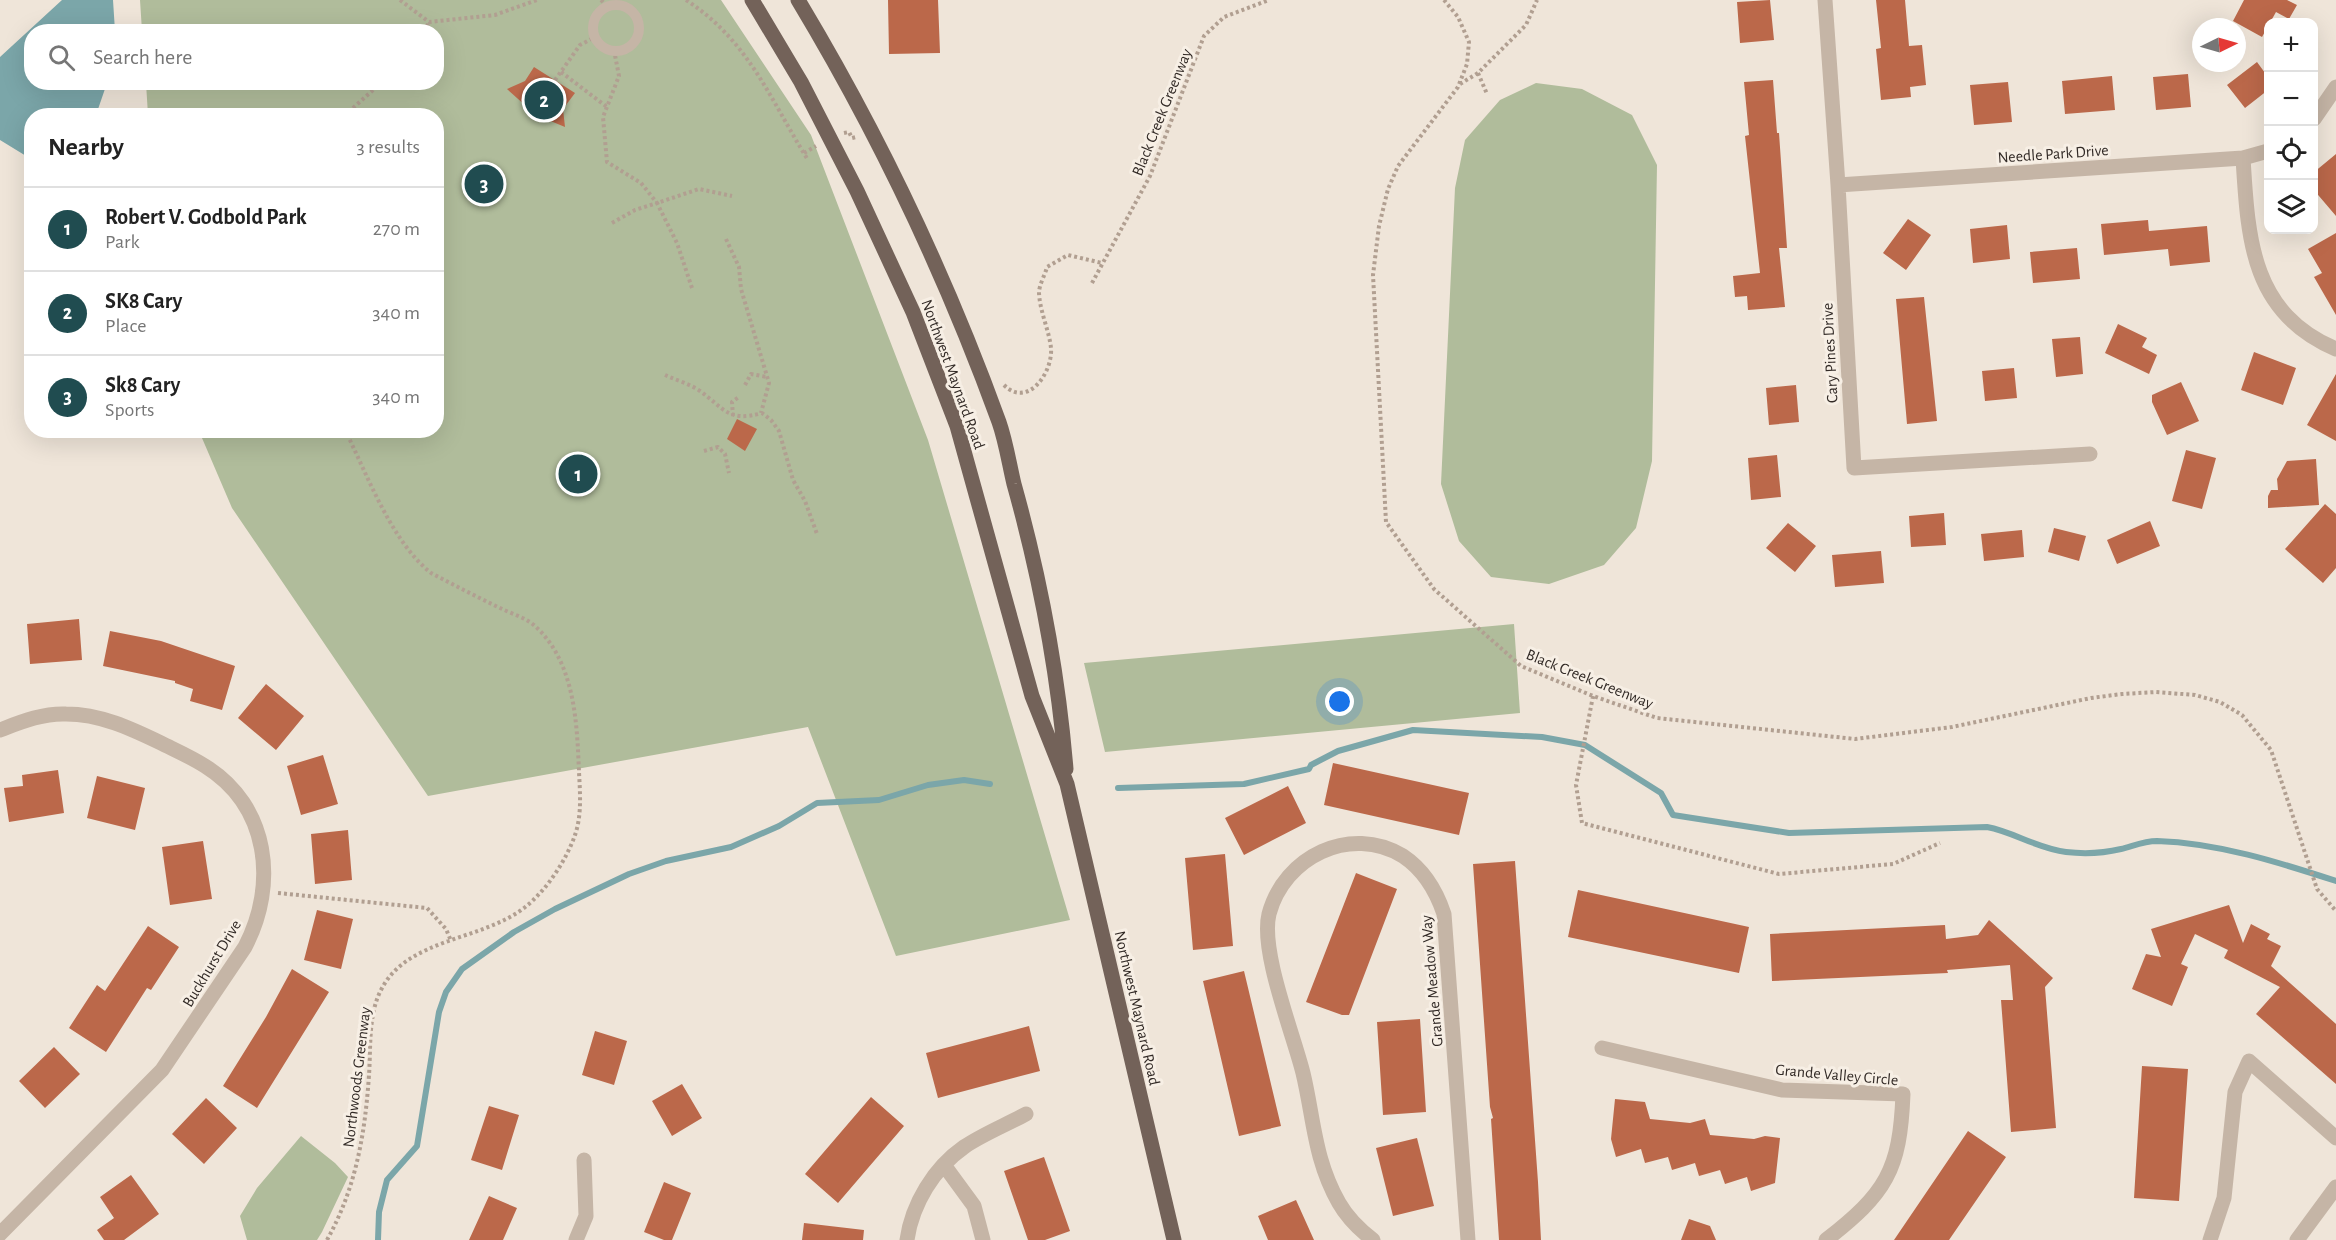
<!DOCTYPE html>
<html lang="en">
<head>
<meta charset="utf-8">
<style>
  :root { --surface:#fff; --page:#f2f2f2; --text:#222; --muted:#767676; --line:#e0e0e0; --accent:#204c50 }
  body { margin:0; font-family:"Alegreya Sans",sans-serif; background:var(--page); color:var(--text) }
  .controls { position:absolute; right:18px; top:18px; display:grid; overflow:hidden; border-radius:12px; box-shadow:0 6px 24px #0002 }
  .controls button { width:54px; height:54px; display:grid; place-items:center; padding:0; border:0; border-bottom:2px solid var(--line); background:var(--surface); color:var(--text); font:30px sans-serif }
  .compass { position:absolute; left:2192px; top:18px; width:54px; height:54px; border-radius:50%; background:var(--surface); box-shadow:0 6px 24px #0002; rotate:85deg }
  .you { position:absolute; left:1340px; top:702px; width:21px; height:21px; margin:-15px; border:4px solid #fff; border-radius:50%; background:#1a73e8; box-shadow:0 0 0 9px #1a73e833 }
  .badge { display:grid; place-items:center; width:39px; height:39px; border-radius:50%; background:var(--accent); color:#fff; font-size:20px; font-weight:700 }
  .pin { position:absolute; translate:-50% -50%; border:3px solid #fff; box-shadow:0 2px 6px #0006 }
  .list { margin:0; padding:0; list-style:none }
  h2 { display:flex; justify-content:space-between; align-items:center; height:78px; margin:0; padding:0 24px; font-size:26px }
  h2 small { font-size:20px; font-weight:400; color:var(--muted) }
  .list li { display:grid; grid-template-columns:39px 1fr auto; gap:18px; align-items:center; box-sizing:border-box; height:84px; padding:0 24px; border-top:2px solid var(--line) }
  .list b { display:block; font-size:22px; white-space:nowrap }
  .list p { margin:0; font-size:20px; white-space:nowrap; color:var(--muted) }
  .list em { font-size:20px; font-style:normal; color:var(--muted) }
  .icon { flex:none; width:33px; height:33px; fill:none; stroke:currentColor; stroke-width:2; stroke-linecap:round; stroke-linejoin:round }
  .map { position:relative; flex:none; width:2336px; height:1240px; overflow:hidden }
  .search { position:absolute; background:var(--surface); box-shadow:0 6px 24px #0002; left:24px; top:24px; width:420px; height:66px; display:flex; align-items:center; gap:15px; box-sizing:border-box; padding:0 21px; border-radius:24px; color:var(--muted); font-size:22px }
  .panel { position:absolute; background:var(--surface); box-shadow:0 6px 24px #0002; left:24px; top:108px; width:420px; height:330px; border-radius:24px }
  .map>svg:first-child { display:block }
  .green { fill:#b0bc9b }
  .water { fill:#7ba6a9 }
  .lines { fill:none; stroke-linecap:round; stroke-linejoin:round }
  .stream { stroke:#7ba6a9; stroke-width:6 }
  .building { fill:#bb684a }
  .path { stroke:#b19f91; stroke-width:4; stroke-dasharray:3 3; stroke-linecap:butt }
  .service { stroke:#c5b5a6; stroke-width:10 }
  .minor { stroke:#c5b5a6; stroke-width:15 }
  .primary { stroke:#736259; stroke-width:15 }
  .labels { text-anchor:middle; stroke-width:6; stroke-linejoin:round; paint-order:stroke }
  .street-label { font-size:16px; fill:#322a26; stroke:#f7efe5 }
</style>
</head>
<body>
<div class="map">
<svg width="2336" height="1240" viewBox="0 0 2336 1240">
  <rect width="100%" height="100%" fill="#efe5d9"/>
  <path class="green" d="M140,0H721L811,135L928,440L1070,920L896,956L808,727L428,796L232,508L199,431L436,430V116L148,115L146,83L436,82V32L142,31Z
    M1536,83L1582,89L1632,115L1657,165L1652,461L1636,528L1604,565L1549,584L1491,577L1459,541L1441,484L1455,188L1465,140L1500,100Z
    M1514,624L1520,713L1105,752L1084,663Z
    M301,1136L335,1163L348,1177L322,1232L317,1240H247L240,1216L257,1188Z"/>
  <path class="water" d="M62,0H113L115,31L32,32V82L107,83L96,115L32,116L31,159L0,140V57Z"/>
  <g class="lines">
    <path class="stream" d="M1118,788L1244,784L1309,769L1311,765L1338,751L1413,730L1542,737L1585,745L1661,793L1673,815L1789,833L1987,827C2014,832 2036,848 2066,852C2083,854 2104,853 2121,849C2133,846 2144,841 2157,841C2218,843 2278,862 2336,881
      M378,1240L379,1212L387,1180L417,1146L439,1012L446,992L462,969L514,932L555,909L629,874L666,861L731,847L779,826L817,803L879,800L928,785L964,780L990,784"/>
  </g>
  <path class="building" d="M888,0H938L940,53L889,54Z
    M1770,0L1774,40L1740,43L1737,2Z
    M1876,0H1905L1909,46L1922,45L1926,85L1910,87L1911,97L1881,100L1876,49L1881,48Z
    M2244,0H2287L2297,5L2289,19L2276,12L2262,37L2233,21Z
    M2257,62L2268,77V90L2245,108L2227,85Z
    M534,67L575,93L563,109L565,127L536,115L507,89L525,81Z
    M2188,74L2191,107L2156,110L2153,77Z
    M2112,76L2115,110L2065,114L2062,81Z
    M1773,80L1777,133H1779L1787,248H1779L1785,307L1748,310L1747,296L1735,297L1733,276L1760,273L1745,136L1749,135L1744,82Z
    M2008,82L2012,122L1974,125L1970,85Z
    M2336,154V216L2313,189V173Z
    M1908,219L1931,235L1906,270L1883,253Z
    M2148,220L2149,231L2207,226L2210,262L2170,266L2168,249L2104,255L2101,224Z
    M2007,225L2010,259L1973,263L1970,229Z
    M2336,233V315L2314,277L2322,273L2308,249Z
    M2077,248L2080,279L2033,283L2030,252Z
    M1924,297L1937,421L1907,424L1896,299Z
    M2118,324L2147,338L2142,347L2157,355L2149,374L2105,353Z
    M2080,337L2083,374L2056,377L2052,339Z
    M2254,352L2296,368L2283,405L2241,390Z
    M2014,368L2017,398L1985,401L1982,371Z
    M2336,374V441L2307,425Z
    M2181,382L2199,421L2167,435L2152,402V395Z
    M1796,385L1799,422L1769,425L1766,388Z
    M737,419L757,429L745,451L727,439Z
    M2186,450L2216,458L2202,509L2172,501Z
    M1777,455L1781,497L1751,500L1748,458Z
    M2316,459L2319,505L2268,508V496L2271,490H2278L2277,479L2287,461Z
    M2325,504L2336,514V568L2323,583L2285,549Z
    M1944,513L1946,545L1911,547L1909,516Z
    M2150,521L2160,546L2117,564L2107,540Z
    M1788,523L1816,546L1795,572L1766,548Z
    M2054,528L2086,536L2079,561L2048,552Z
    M2022,530L2024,557L1984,561L1981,534Z
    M1881,551L1884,583L1835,587L1832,555Z
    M79,619L82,660L30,664L27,624Z
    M110,631L161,641L235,666L222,710L190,701L193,689L175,683V681L103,666Z
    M266,684L304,716L276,750L238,718Z
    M323,755L338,804L301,815L287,766Z
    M1333,763L1469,793L1459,835L1324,805Z
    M58,770L64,813L9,822L4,788L23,786L22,775Z
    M97,776L145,788L135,830L87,818Z
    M1288,786L1306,823L1244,855L1225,818Z
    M348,830L352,880L315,884L311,834Z
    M203,841L212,899L170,905L162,847Z
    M1225,854L1233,946L1193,950L1185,858Z
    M1515,861L1538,1182L1541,1240H1499L1491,1119L1493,1118L1490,1107L1473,864Z
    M1356,873L1397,889L1349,1015H1342L1306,1002Z
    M1578,890L1749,927L1739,973L1568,937Z
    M2229,905L2243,943L2251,924L2270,934L2267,939L2281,946L2271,966L2336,1024V1084L2256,1014L2280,987L2224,958L2228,950L2195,934L2181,964L2188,967L2172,1006L2132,989L2146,954L2161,957L2151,929Z
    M317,910L353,919L341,969L304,960Z
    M1989,920L2053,978L2045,987L2056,1128L2011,1132L2001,1000H2013L2010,965L1947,970L1948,973L1772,981L1770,934L1945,925L1946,939L1978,935Z
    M148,926L179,947L151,990L147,988L106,1052L69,1028L97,985L105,991Z
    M292,969L329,992L257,1108L223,1086L266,1017Z
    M1244,971L1281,1126L1239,1136L1203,981Z
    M1420,1019L1426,1112L1383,1115L1377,1022Z
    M1029,1026L1040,1071L938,1098L926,1053Z
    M595,1031L627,1041L614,1085L582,1075Z
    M54,1047L80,1074L45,1108L19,1081Z
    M2142,1066L2188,1069L2179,1201L2134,1198Z
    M682,1084L702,1118L672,1136L652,1101Z
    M871,1097L904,1126L838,1203L805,1174Z
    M206,1098L237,1128L204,1164L172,1134Z
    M1615,1099L1645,1102L1650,1119L1690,1123L1705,1119L1710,1135L1754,1139L1765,1136L1780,1138L1775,1183L1751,1191L1747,1177L1725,1184L1720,1170L1699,1176L1695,1163L1672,1170L1668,1157L1645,1163L1641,1149L1616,1157L1611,1139Z
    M489,1106L519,1115L502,1170L471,1160Z
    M1968,1131L2006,1157L1949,1240H1894Z
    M1417,1138L1434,1206L1393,1216L1376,1148Z
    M1044,1157L1070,1231L1045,1240H1028L1004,1171Z
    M131,1175L159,1214L124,1240H104L97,1230L114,1218L100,1197Z
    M664,1182L691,1193L672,1240H664L644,1232Z
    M489,1196L517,1208L503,1240H469Z
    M1296,1200L1314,1240H1268L1258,1216Z
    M1689,1219L1710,1226L1716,1240H1681Z
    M804,1223L864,1230L863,1240H802Z"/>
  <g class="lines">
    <path class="path" d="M400,0L429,22L495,15L537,0
      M601,0L607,6
      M686,0C749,41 770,99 808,160
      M1444,0L1458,17L1469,42L1467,64L1458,87L1398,166L1388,189L1379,226L1373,275L1386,522L1434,589L1521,666L1593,696L1657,718L1855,739L1952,727L2091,698L2122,694L2156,692L2195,695L2220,702L2242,715L2271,750L2317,889L2336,911
      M424,32L429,22
      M561,72L607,107
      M1478,73L1487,94
      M555,80L580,45L595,37
      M1460,84L1478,73L1526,25L1537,0
      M344,116L382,82
      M844,133L849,132L852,138L856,137
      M804,153L816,146
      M612,223L635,210L657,203L641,183L607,162L603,117L619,76L614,50
      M726,239L739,267L741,289L769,383L761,413
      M1092,283L1150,176L1204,36L1224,17L1269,0
      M692,288L677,243L657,203L699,189L732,196
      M665,375C676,380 690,384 700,391C724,408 728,423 762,413L771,420L779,431L793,480L805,501L817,534
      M745,385L751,374L767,377
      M1004,385C1028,409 1053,372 1051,348C1049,330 1040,312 1039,293C1039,285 1045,275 1047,267L1068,255L1102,263
      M733,416L732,402L739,397
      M704,451L718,447L725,454L729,473
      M1593,696L1576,785L1582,823L1779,874L1893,864L1940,843
      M278,893L427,908L446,929L451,941
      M327,1240C356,1188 365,1134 369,1075C371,1047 368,1015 381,990C407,938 481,941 524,908C546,891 566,861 575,835C582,815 580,792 579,772C577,723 575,663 536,627C527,618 512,614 500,608C477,597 454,585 431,573C391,541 368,476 345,430"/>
    <path class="service" d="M593 28a23 23 0 1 1 46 0a23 23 0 1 1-46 0Z"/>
    <path class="minor" d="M1825,0L1838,185L1854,468L2090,454
      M2314,119L2336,87
      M2243,158C2248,239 2251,313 2336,349
      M1838,185L2243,158L2268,151
      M0,730C21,722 43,713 66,714C100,714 130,728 161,743C175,750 191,757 205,766C269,806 278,884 245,947L162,1070L0,1234
      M1602,1048L1782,1090L1903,1094C1900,1171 1886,1193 1826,1240
      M944,1165L974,1206L983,1240
      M576,1240L586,1216L584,1160
      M907,1240C912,1204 934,1168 964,1147C983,1134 1006,1125 1026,1114
      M1373,1240C1360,1230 1347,1217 1339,1203C1314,1159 1314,1119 1303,1073C1293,1033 1260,951 1269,914C1284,857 1350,824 1403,856C1424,870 1436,890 1444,914L1468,1240
      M2210,1240L2224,1198L2235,1092L2249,1061L2336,1138
      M2297,1240L2336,1187"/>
    <path class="primary" d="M752,0L801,82L857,191L913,312L957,426L1032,696L1067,784L1174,1240
      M798,0C878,133 946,276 999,422C1006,442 1009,463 1014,484C1040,577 1058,672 1066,769"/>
  </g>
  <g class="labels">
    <g class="street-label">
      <text transform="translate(1161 112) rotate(-68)" y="6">Black Creek Greenway</text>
      <text transform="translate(2053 153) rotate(-4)" y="6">Needle Park Drive</text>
      <text transform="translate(1829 353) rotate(-93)" y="6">Cary Pines Drive</text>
      <text transform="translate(954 374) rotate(70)" y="6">Northwest Maynard Road</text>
      <text transform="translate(1590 678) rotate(22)" y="6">Black Creek Greenway</text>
      <text transform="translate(211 963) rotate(-59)" y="6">Buckhurst Drive</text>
      <text transform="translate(1431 981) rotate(-95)" y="6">Grande Meadow Way</text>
      <text transform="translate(1138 1008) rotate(77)" y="6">Northwest Maynard Road</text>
      <text transform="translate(1837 1074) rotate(5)" y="6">Grande Valley Circle</text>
      <text transform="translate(356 1077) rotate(-83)" y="6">Northwoods Greenway</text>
    </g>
  </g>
</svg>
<div class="controls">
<button>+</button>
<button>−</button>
<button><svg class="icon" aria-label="locate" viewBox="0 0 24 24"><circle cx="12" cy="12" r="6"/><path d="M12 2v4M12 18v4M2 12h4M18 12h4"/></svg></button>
<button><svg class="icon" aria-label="layers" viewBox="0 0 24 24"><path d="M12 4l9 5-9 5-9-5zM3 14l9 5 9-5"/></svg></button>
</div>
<svg class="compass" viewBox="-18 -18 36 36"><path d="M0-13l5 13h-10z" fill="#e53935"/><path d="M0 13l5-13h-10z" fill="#767676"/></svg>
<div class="you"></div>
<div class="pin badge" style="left:578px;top:474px">1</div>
<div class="pin badge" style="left:544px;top:100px">2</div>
<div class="pin badge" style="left:484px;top:184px">3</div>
<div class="search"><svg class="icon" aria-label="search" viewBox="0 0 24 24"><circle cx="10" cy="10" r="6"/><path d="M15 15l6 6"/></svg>Search here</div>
<section class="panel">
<h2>Nearby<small>3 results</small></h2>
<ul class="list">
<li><span class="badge">1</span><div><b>Robert V. Godbold Park</b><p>Park</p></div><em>270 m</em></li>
<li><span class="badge">2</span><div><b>SK8 Cary</b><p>Place</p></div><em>340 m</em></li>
<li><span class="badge">3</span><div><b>Sk8 Cary</b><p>Sports</p></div><em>340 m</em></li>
</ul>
</section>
</div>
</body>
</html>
